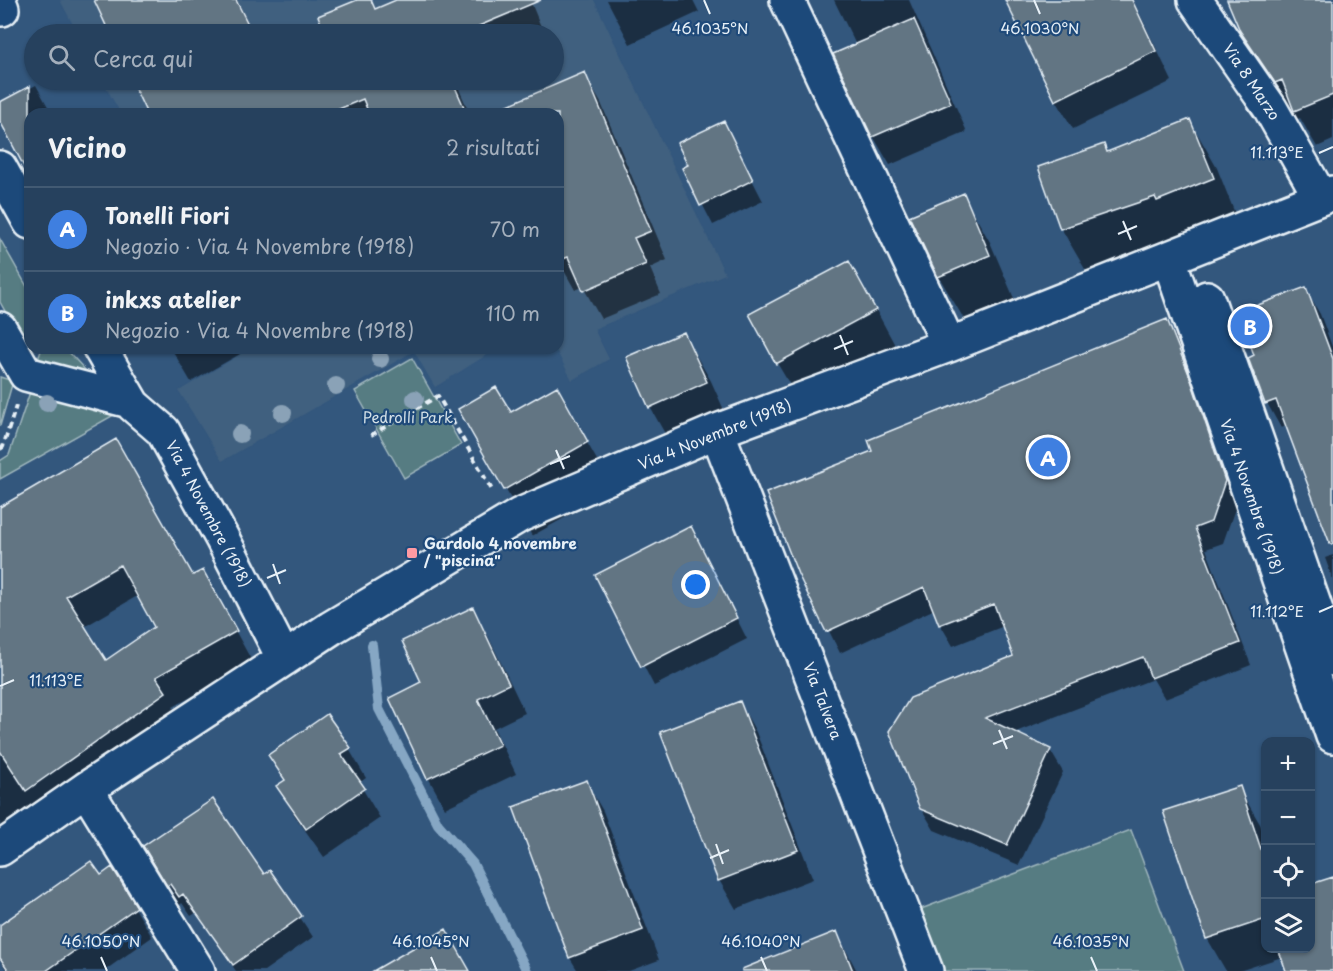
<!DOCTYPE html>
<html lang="it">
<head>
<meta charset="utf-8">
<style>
  :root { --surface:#26415e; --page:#324c67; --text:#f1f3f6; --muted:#a4afbc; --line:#425a73; --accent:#ff9aa2 }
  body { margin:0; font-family:"Playpen Sans",sans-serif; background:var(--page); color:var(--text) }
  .controls { position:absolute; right:18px; bottom:18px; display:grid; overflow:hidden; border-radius:12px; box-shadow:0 2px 4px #0004 }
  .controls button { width:54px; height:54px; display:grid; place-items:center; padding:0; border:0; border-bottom:2px solid var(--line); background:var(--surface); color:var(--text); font:30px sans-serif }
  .you { position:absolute; left:696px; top:585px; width:21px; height:21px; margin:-15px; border:4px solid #fff; border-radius:50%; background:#1a73e8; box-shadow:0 0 0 9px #1a73e833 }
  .badge { display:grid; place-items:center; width:39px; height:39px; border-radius:50%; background:var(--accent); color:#fff; font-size:20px; font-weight:700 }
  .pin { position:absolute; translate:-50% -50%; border:3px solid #fff; box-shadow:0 2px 6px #0006 }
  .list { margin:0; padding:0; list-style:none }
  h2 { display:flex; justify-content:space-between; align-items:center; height:78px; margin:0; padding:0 24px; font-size:26px }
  h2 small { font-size:20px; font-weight:400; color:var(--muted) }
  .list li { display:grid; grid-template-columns:39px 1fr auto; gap:18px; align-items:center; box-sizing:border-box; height:84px; padding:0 24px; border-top:2px solid var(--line) }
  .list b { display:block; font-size:22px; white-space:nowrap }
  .list p { margin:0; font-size:20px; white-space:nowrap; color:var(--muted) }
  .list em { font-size:20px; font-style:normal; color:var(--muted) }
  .icon { flex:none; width:33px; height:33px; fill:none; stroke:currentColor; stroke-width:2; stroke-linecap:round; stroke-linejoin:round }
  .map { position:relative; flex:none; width:1333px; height:971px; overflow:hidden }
  .search { position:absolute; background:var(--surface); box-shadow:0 2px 4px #0004; left:24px; top:24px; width:540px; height:66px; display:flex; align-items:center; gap:15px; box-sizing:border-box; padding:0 21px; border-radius:33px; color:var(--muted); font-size:22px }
  .panel { position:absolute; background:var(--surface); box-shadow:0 2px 4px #0004; left:24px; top:108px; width:540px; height:246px; border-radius:18px }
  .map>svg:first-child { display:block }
  .built { fill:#41607f }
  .green { fill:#567c82; stroke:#9fb6bd; stroke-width:1.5 }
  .shadow { fill:#0007; fill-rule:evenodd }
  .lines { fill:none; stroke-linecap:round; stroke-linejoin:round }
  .stream { stroke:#86a7c4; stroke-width:10 }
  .building { fill:#627583; stroke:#e8f1f8; stroke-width:1.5; fill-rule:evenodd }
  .minor-casing { stroke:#e8f1f8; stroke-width:38 }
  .path { stroke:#e8f1f8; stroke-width:4; stroke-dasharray:6 4.5; stroke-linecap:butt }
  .minor { stroke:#1f4a7a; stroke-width:33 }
  .tree { fill:#8aa2b7 }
  .ticks { fill:none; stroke:#e8f1f8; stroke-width:2 }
  .poi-dot { fill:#ff9aa2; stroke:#1f4a7a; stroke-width:2 }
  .labels { text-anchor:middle; stroke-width:4.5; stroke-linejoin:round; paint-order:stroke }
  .street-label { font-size:15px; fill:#e8f1f8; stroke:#1f4a7a }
  .park-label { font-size:15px; fill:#d2dfe6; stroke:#1f4a7a }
  .poi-label { font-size:15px; font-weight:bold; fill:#e8f1f8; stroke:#1f4a7a; text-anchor:start }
  .ticks-label { font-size:15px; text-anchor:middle; fill:#e8f1f8; stroke:#1f4a7a; stroke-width:4.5; stroke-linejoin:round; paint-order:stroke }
</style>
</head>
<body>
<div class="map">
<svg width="1333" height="971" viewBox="0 0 1333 971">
  <rect width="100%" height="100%" fill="#33577d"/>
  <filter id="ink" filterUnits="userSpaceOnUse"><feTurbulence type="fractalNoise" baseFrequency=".0167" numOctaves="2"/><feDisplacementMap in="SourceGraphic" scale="12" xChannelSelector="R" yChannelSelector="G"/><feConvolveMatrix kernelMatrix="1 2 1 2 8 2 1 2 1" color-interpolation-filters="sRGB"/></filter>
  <g filter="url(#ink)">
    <path class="built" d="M60,0H594L725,274L594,329L609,359L572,380L555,348H558V114H121L102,80H554V34H78Z
      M251,348H498L435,387L414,351L222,461L179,391Z"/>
    <path class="green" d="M0,239L30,292V339L19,336L0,302Z
      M42,348H65L99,385L35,368Z
      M412,358L461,445L404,478L355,391Z
      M0,377L13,381L0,426Z
      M32,386L121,411L0,479V461L9,455Z
      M1131,830L1184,971H944L921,909Z"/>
    <path class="shadow" d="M96,0H237L254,34H112Z
      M360,0H370L375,10L409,0H530L544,34H326Z
      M607,0H693L699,12L630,44Z
      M834,0H909L967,132L890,165L873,136L856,45Z
      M1007,0H1133L1172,81L1073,129L1056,100Z
      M1228,0H1333V140L1317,147L1300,118L1298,119L1263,68L1241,31Z
      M584,74L601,103L667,260L650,268L661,294L601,319L583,287L575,290L558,260V114H490Z
      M133,80H482L459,89L470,114H149Z
      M36,85L52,114H30V174L0,118V104Z
      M1190,121L1217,168L1240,226L1089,276L1061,228L1104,146L1108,154Z
      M723,123L763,201L713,225L684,169L690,165Z
      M963,195L990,242L1016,303L967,324L939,277L911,217Z
      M1305,289L1320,314L1333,349V520L1287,426L1281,428L1267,403L1256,356Z
      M876,310L902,358L805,410L777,363Z
      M1167,321L1179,343L1201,400L1237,503L1223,543L1206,549L1251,665L1165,699L1153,679L1013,733L1050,750L1063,772L1019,865L934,830L921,808L1015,656L1004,626L953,646L940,624L935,609L840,653L800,573L874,452Z
      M683,333L711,381L733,430L677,455L650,407Z
      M171,348H236L240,354L191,382Z
      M556,388L614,490L532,536L460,409L510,414Z
      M0,509L193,577L220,603L253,663L173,707L183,723L0,855ZM139,595L156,627L105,662L84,627Z
      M701,548L747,639L654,686L597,576Z
      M1333,555V580L1325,558Z
      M472,609L489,638L525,713L494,728L516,774L445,808L429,779L391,698L423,683Z
      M740,703L756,732L813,879L736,909L719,880Z
      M349,749L366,778L359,783L380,818L324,857L295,816L278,787L285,782L270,755Z
      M586,782L603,811L659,960L629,971H578L570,958Z
      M1239,788L1260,824L1266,841V948H1310V886L1333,878V971H1287L1282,957L1239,971H1226L1207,938Z
      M157,867L263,877L270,872L313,937L264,971H236L196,913L191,916L182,903L180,905Z
      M101,877L135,908L152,937L104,971H7L0,960V927Z
      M837,933L857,971H755Z"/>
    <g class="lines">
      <path class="stream" d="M372,645L379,709L438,824L473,864L527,971"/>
    </g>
    <path class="building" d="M94,0H236L253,34H110Z
      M357,0H371L375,9L396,0H541L479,26L483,34H322L325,33L318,16Z
      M1005,0H1132L1156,51L1055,101Z
      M1227,0H1333V95L1294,111L1282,80L1275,83L1240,31Z
      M914,19L951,103L872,137L833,54Z
      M585,72L651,231L634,238L646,264L583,291L568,257L558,261V114H487Z
      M131,80H452L467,114H369L363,99L327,114H147Z
      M30,86V178L0,121V102Z
      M1190,119L1214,178L1157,201L1155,197L1060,229L1038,167L1104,144L1107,152Z
      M724,121L753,180L700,206L682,168L688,165L677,143Z
      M964,193L990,255L938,277L909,216Z
      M849,261L876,310L776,364L749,314Z
      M1306,287L1333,359V544H1330L1276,400L1265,404L1248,358L1254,355L1239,312Z
      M1167,319L1190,377L1225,481L1211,522L1195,528L1240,643L1151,678L1143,657L985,718L1051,749L1007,845L920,809L889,731L910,698L1013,656L994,604L939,625L924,587L826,632L798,574L766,493L872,451L868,440Z
      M684,332L707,382L649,408L626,357Z
      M557,386L588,442L504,490L458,409L496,387L511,412Z
      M116,439L193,575L203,570L237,631L156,677L166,692L26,791L0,751V507ZM120,565L154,627L106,660L66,596Z
      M691,526L737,618L641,667L595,575Z
      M473,607L509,684L478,699L500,745L427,779L389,698L421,682L402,641Z
      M740,701L798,850L718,881L660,732Z
      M327,714L351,748L341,754L365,788L306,829L276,786L285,780L268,755Z
      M587,780L643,930L569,958L513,807Z
      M1240,786L1266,864V919L1206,939L1163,811Z
      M213,799L264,874L270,870L302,916L233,965L183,894L179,897L170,884L167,886L143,846Z
      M91,861L101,875L112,867L137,907L46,971H9L0,958V925Z
      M1333,877V971H1286L1278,948H1311V884Z
      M446,929L470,971H373Z
      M837,931L853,971H742V969Z"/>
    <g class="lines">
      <g class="minor-casing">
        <path id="minor" d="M787,0L949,345
          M1195,0L1270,108L1321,198
          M0,4L2,9H0
          M0,168L30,222
          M1169,259L1333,736
          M1207,298L1333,659
          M0,329L26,374L130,401
          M100,348L133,405L163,431L222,538L284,659
          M717,431L926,971
          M86,789L198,971
          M0,849L86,789L331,628L520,515L717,431L949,345L1333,193"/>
      </g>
      <path class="path" d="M371,435L438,396L492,490
        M0,449L3,447L16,406"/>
      <use href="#minor" class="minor"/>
    </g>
    <g class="tree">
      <circle cx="380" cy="359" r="9"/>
      <circle cx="336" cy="386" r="9"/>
      <circle cx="415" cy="399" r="9"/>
      <circle cx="47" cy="403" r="9"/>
      <circle cx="283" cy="413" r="9"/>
      <circle cx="240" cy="434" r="9"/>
    </g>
  </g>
  <path class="ticks" d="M704,0L710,14M1034,0L1040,14M1319,153L1333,147M1123,221L1131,240M1118,234L1137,226M840,335L848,355M834,349L853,341M556,450L564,469M550,464L570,456M273,564L280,584M267,578L286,570M1319,612L1333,606M0,686L14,680M999,730L1007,749M993,744L1013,736M716,844L723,864M710,858L729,850M101,957L107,971M431,957L437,971M761,957L767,971M1091,957L1097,971"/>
  <rect class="poi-dot" x="406" y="547" width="12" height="12" rx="3"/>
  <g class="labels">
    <g class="street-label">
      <text transform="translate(1251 82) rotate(56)" y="5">Via 8 Marzo</text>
      <text transform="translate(715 435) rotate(-22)" y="5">Via 4 Novembre (1918)</text>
      <text transform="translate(1251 497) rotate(71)" y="5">Via 4 Novembre (1918)</text>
      <text transform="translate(208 514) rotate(62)" y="5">Via 4 Novembre (1918)</text>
      <text transform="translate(822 701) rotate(69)" y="5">Via Talvera</text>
    </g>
    <g class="park-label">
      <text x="408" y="423">Pedrolli Park</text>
    </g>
    <g class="poi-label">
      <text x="424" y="549">Gardolo 4 novembre<tspan x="424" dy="17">/ "piscina"</tspan></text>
    </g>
  </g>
  <g class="ticks-label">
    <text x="710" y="34">46.1035°N</text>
    <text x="1040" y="34">46.1030°N</text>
    <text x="1277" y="158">11.113°E</text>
    <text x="1277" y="617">11.112°E</text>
    <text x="56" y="686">11.113°E</text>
    <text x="101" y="947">46.1050°N</text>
    <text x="431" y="947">46.1045°N</text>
    <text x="761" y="947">46.1040°N</text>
    <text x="1091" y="947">46.1035°N</text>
  </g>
</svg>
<div class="controls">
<button>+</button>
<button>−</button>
<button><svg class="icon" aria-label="locate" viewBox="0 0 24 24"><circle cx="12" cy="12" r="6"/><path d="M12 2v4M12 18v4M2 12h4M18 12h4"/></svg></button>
<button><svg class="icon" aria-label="layers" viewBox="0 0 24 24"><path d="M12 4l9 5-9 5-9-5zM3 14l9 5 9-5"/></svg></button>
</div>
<div class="you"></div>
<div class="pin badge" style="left:1048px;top:457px;background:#3f7fe0">A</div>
<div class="pin badge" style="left:1250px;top:326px;background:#3f7fe0">B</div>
<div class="search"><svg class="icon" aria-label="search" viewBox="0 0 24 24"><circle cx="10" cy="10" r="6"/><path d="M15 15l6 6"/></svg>Cerca qui</div>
<section class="panel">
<h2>Vicino<small>2 risultati</small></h2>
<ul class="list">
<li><span class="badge" style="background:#3f7fe0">A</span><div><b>Tonelli Fiori</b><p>Negozio · Via 4 Novembre (1918)</p></div><em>70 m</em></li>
<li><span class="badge" style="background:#3f7fe0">B</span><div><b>inkxs atelier</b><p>Negozio · Via 4 Novembre (1918)</p></div><em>110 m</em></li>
</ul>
</section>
</div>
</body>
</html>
